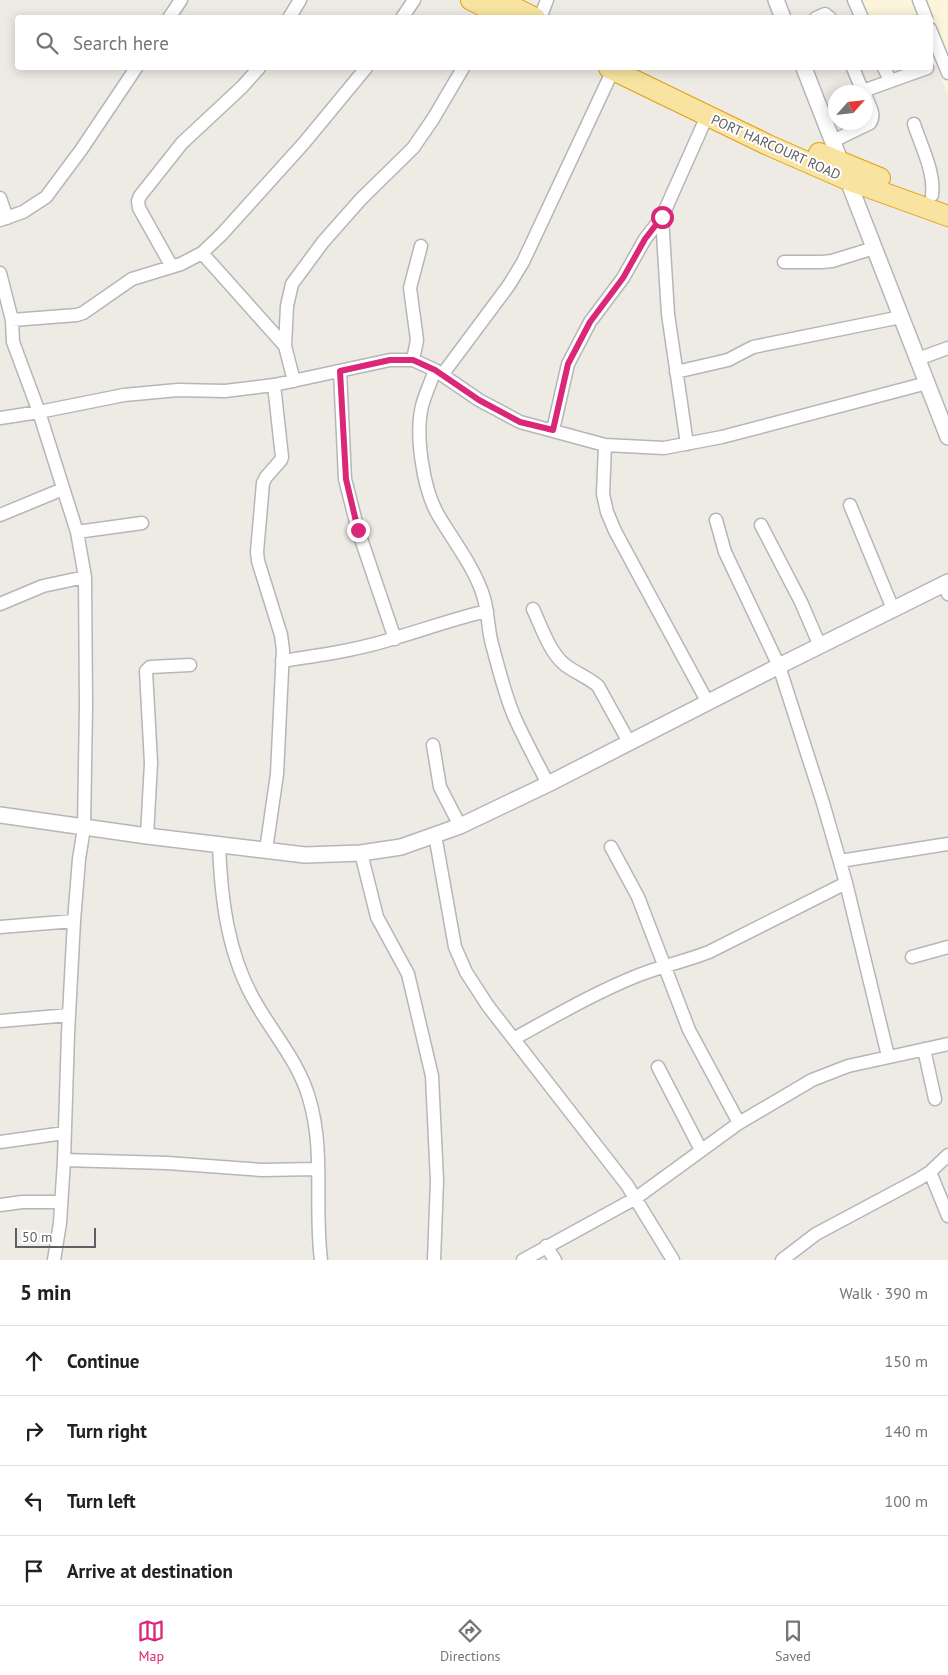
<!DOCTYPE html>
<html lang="en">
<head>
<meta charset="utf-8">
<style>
  :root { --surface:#fff; --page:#f2f2f2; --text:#202124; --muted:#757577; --line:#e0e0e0; --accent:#db2777 }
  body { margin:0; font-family:"PT Sans",sans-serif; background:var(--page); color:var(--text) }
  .compass { position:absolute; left:828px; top:85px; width:45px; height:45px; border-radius:50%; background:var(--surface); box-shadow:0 2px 12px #0003; rotate:63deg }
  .scale { position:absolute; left:15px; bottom:12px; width:81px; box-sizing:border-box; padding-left:5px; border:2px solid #5c6064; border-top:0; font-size:14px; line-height:18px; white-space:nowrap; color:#5c6064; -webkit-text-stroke:4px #fff; paint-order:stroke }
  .stop { position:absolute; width:15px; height:15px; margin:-11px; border:4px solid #db2777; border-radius:50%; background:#fff }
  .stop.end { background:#db2777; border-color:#fff; box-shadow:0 1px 5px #0008 }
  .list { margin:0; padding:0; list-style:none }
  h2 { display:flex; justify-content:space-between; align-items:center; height:65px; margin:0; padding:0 20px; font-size:21px }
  h2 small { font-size:16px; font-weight:400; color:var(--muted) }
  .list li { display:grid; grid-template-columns:32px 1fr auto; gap:15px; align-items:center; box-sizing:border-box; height:70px; padding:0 20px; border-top:1px solid var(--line) }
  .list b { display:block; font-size:19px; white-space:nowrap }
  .list em { font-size:16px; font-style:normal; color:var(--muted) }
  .icon { flex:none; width:28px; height:28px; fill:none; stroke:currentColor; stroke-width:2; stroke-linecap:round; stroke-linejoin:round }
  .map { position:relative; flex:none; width:948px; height:1260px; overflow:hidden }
  .search { position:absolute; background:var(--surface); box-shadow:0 2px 12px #0003; left:15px; right:15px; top:15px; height:55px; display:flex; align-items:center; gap:12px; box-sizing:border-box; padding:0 18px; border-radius:5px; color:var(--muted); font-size:19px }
  .sheet { height:345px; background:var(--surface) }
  nav { display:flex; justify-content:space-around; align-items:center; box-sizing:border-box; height:70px; border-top:1px solid var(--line); background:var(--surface); font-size:14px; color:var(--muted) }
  nav a { display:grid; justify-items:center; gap:2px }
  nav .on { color:var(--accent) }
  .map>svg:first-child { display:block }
  .commercial { fill:#fcf4db }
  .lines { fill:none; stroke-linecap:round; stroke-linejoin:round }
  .minor-casing { stroke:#b4b6ba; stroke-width:15 }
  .tertiary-casing { stroke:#b4b6ba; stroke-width:18 }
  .trunk-casing { stroke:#e49e0e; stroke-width:22 }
  .minor { stroke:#fff; stroke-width:12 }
  .tertiary { stroke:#fff; stroke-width:15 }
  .trunk { stroke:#f8e4a0; stroke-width:20 }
  .route { stroke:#db2777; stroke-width:6 }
  .labels { text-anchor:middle; stroke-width:4; stroke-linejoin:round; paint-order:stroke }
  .street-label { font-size:14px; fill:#5c6064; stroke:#fff }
</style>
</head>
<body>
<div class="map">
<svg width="948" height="1260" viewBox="0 0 948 1260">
  <rect width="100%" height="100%" fill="#eeebe4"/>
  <path class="commercial" d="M856,0H948V95L936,65L931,66L930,18L863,17Z"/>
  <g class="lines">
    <g class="minor-casing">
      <path id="minor" d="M854,0L862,18
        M919,0L926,18
        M169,18L181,0
        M289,18L300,0
        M402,18L414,0
        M540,18L547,0
        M816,18L825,14L830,18
        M930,29L948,73
        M853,68L863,92
        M884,68L890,80
        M863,91L927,68
        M914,124C921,146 935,172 932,195
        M833,141L870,123C876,114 869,106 866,97
        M0,198L7,218
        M662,217L668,314L687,444
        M0,220L23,212L46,197L81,150L136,68
        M202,253L285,346
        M784,262H822L832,261L874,248
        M172,267L139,208L138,201L140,196L182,143L242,87L259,68
        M0,273L12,320L13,342L39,412L77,532L85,577L86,706L84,828L79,859L74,921L68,1034L64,1160L60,1223L54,1260
        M12,320L77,315L83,313L132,279L181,264L202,253L222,234L304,143L366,68
        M918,359L948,348
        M413,360L417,340L410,288L421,246
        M435,370C431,382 425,394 422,406C415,435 423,487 437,513C452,539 472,564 482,592C489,610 487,629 493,648C499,670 505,695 514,716C524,739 537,762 548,784
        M340,371L345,479L358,530L395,639
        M676,372L728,360L753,347L901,317
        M442,375L509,285L523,262L613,70
        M294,381L285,346L287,306L292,284L323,242L361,199L413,148L433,119L463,68
        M0,418L39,412L124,395L178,390L225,391L274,385L390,360H413L435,370L479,400L520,422L605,445L664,448L722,437L927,383
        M553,430L568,364L590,322L623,278L645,239L662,217L707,116
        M605,445L603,494L607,512L615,531L708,703
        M850,505L893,609
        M0,515L63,489
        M716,520L725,552L779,666L823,803L846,883L888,1056
        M761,525L801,602L820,646
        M77,532L142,523
        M944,584L948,594
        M0,604L43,586L85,577
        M533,609C541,626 549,651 564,664C575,673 588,677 598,686L629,742
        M282,661C320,655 359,650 395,638C426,629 456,618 487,611
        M433,745L440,787L460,826
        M435,835L455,947L466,972L488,1006L627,1185L673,1260
        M147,836L151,763L146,671L150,667L190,665
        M219,844C221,900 228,957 257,1005C275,1036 299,1063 309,1098C325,1150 314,1206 321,1260
        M611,847L638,897L689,1030L739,1123
        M266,850L277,774L283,650L281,635L258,561L257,552L263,483L266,477L281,460L282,457L274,385
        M361,853L377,917L408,974L432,1076L437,1181L434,1260
        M840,861L948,844
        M0,927L74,921
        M912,957L948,947
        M0,1021L69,1015
        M515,1038C555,1016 596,992 639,975C662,966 686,961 709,952L846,883
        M924,1049L935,1099
        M658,1067L701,1150
        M0,1142L64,1133
        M64,1160L167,1163L262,1170L317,1169
        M930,1172L948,1216
        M0,1205L22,1202H61
        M546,1246L555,1260
        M523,1260L636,1198L739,1123L812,1080L848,1066L948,1044
        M782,1260L816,1234L919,1179L930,1172L948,1155"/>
    </g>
    <g class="tertiary-casing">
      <path id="tertiary" d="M776,0L783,18
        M804,68L948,437
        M0,815L147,836L305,855L361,853L401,847L460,826L548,784L779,666L948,582"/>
    </g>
    <g class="trunk-casing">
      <path id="trunk" d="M471,0L507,18
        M499,0L535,18
        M609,68L768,145L848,180L948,216
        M819,153L880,178"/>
    </g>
    <use href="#minor" class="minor"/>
    <use href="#tertiary" class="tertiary"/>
    <use href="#trunk" class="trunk"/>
  </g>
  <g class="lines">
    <path class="route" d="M358,530L346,479L340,371L390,360H413L435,370L479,400L520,422L553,430L568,364L590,322L623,278L645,239L662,217"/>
  </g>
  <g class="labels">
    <g class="street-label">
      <text transform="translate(776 147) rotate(24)" y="5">PORT HARCOURT ROAD</text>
    </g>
  </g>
</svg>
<svg class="compass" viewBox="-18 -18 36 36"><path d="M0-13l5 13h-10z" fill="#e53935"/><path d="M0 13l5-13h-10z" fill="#757577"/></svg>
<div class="scale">50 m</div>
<div class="stop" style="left:662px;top:217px"></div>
<div class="stop end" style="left:358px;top:530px"></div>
<div class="search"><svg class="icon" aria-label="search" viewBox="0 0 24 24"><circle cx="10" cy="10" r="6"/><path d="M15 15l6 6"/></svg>Search here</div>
</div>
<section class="sheet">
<h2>5 min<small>Walk · 390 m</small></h2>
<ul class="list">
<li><svg class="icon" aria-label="ahead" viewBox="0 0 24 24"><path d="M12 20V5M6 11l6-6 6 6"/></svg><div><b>Continue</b></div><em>150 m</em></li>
<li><svg class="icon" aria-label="right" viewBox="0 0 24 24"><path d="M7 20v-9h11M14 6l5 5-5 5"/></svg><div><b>Turn right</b></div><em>140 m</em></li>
<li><svg class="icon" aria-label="left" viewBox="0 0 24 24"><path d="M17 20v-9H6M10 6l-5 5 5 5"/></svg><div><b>Turn left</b></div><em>100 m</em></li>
<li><svg class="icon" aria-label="arrive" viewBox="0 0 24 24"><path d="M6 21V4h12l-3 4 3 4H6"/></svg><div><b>Arrive at destination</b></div></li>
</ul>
</section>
<nav>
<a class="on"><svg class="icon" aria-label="map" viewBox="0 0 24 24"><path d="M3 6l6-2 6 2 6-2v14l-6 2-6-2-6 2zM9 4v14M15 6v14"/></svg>Map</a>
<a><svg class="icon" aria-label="directions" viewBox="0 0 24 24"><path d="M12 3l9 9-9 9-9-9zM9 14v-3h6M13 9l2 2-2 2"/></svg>Directions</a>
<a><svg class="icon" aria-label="saved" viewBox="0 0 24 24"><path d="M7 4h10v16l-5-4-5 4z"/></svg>Saved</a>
</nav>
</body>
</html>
